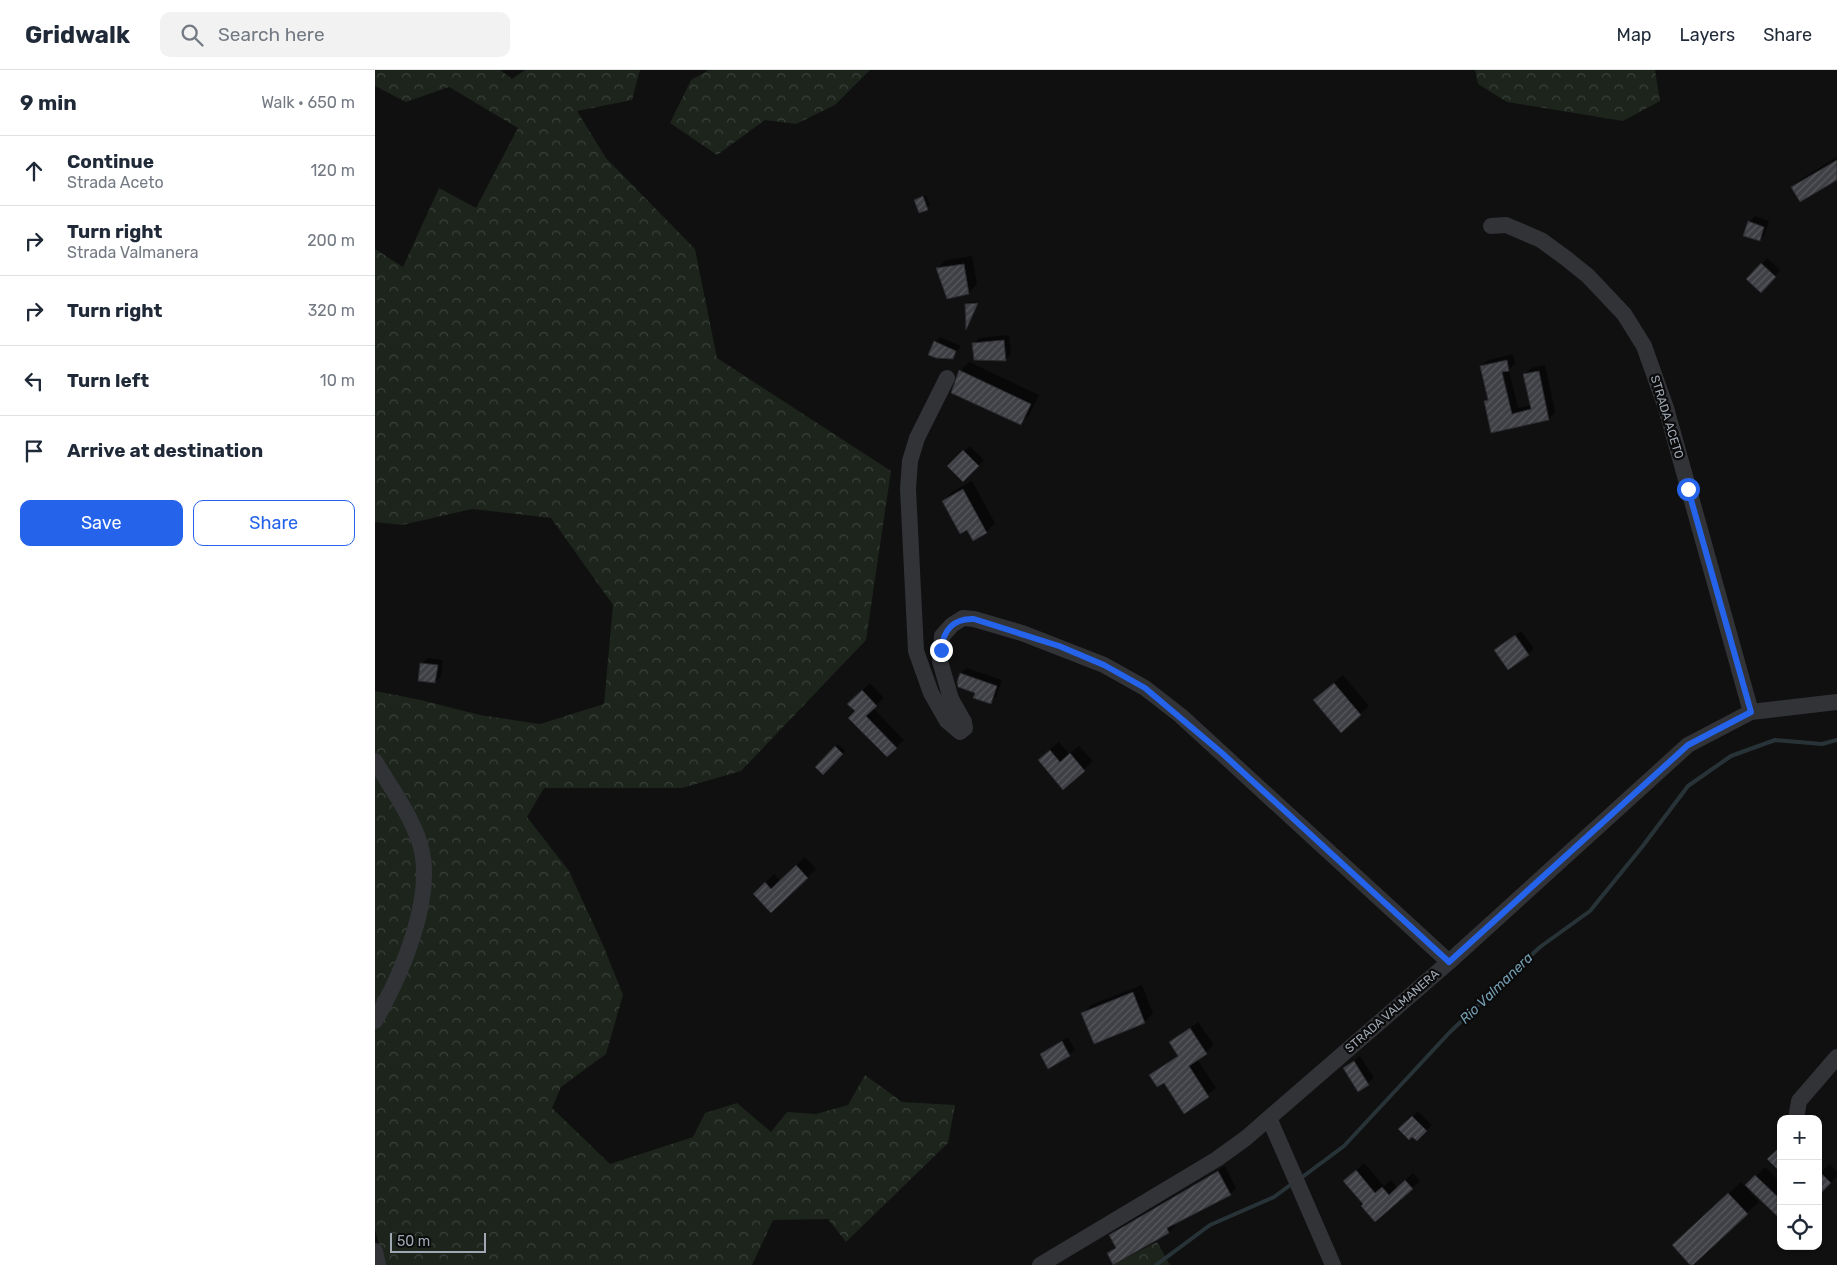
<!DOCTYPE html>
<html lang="en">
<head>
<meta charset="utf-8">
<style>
  :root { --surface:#fff; --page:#f2f2f3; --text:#1f2937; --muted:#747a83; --line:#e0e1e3; --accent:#2563eb }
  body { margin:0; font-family:Rubik,sans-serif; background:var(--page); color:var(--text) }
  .controls { position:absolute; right:15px; bottom:15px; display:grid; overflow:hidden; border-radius:10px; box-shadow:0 1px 4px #0004 }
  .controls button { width:45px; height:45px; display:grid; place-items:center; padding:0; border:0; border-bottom:1px solid var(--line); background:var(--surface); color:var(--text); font:25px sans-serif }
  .scale { position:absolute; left:15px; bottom:12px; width:96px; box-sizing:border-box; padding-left:5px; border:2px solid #a0a9b3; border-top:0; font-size:14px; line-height:18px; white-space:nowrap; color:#a0a9b3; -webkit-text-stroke:4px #0b0b0c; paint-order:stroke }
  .stop { position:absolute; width:15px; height:15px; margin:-11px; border:4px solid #2563eb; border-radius:50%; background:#fff }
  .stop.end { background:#2563eb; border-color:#fff; box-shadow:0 1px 5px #0008 }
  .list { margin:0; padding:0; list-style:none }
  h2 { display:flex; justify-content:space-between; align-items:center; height:65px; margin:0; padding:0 20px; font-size:21px }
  h2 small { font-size:16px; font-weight:400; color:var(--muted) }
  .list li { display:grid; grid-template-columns:32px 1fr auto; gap:15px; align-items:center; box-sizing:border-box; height:70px; padding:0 20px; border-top:1px solid var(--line) }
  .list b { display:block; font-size:19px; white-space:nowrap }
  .list p { margin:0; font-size:16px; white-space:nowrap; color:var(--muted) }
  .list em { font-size:16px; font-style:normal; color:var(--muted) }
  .actions { display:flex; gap:10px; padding:15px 20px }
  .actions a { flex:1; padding:11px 0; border:1px solid var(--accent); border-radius:10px; text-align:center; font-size:18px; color:var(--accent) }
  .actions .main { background:var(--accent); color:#fff }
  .icon { flex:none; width:28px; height:28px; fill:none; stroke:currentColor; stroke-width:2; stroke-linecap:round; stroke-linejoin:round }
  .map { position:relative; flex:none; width:1462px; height:1195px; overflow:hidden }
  header { display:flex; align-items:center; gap:30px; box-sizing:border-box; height:70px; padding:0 25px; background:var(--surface); border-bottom:1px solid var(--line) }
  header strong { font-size:24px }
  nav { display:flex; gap:28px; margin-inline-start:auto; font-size:18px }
  .search { width:350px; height:45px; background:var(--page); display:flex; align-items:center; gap:12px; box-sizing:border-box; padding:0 18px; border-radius:10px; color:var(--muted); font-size:19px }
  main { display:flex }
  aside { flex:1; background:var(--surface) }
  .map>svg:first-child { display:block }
  .forest { fill:url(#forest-crowns) }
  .shadow { fill:#0007 }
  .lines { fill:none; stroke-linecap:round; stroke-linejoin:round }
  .stream { stroke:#283338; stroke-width:4 }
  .building { fill:url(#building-hatch); stroke:#2a2a2e }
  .minor { stroke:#313337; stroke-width:16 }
  .route { stroke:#2563eb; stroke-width:6 }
  .labels { text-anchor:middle; stroke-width:4.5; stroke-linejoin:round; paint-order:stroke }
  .street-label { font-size:12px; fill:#a0a9b3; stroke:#0b0b0c }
  .water-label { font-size:14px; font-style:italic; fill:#749eb2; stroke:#0b0b0c }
</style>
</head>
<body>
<header>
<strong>Gridwalk</strong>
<div class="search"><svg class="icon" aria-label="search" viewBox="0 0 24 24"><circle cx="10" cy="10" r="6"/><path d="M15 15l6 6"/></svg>Search here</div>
<nav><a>Map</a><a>Layers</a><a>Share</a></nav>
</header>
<main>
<aside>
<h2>9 min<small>Walk · 650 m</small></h2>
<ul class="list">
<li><svg class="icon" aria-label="ahead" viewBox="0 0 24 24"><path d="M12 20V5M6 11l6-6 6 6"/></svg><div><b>Continue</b><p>Strada Aceto</p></div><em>120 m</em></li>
<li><svg class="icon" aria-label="right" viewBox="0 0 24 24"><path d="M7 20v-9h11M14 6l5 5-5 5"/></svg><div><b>Turn right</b><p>Strada Valmanera</p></div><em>200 m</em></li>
<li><svg class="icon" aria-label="right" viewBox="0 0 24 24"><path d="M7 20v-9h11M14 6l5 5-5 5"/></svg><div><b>Turn right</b></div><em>320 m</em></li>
<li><svg class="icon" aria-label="left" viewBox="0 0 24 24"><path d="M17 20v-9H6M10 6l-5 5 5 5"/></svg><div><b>Turn left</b></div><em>10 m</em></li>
<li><svg class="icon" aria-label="arrive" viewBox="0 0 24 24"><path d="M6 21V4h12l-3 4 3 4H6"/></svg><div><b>Arrive at destination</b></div></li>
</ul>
<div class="actions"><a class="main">Save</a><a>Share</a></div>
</aside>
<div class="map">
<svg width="1462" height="1195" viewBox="0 0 1462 1195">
  <defs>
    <pattern id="forest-crowns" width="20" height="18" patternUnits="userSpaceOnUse" patternTransform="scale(1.25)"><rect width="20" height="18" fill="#1c241c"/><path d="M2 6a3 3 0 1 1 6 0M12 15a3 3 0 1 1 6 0" fill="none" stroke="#3a413b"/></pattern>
    <pattern id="building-hatch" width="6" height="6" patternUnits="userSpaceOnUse" patternTransform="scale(1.25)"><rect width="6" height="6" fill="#3e4045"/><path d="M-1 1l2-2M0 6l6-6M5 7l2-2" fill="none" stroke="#57595d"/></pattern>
  </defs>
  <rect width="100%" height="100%" fill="#101011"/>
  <path class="forest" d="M0,0H125L137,9L150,0H265L257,30L202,41L231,88L320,179L342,288L516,401L491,570L366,701L307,718H169L152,747L194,801L228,875L248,925L231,984L186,1017L177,1038L235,1094L318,1067L330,1043L362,1033L396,1062L412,1042L441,1044L473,1035L490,1005L527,1032L580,1035L573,1073L471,1172L453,1149L398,1150L377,1195H9L0,1159V621L46,630L105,645L165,654L229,634L238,535L176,448L97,439L27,455L0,452V179L28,197L64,118L101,138L143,58L74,17L31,32L0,16Z
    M334,0H495L460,35L421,54L390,50L342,85L295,53L316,10Z
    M1100,0H1280L1285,31L1248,51L1132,32L1103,14Z
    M782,1172L795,1195H737Z"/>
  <path class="shadow" d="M1462,87V108L1418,117L1426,109Z
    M551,125L555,136L544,141L540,130Z
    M1380,146L1394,151L1390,164L1385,170L1374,152Z
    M597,186L602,214L594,222L563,198L571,190Z
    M1392,188L1405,200L1392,216L1387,194Z
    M604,231L593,256L592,257L591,234L593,232Z
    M634,265L636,284L630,290L599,274L604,268Z
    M565,267L586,276L578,287L560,272Z
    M1138,284L1140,293L1134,300L1143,338L1156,335L1149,305L1156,298L1170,295L1180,342L1174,349L1117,362L1110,332L1114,328L1107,296L1113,290Z
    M594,292L664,325L654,345L646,354L585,301Z
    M595,376L609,390L588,410L574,396Z
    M597,411L620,453L611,462L593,459L568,431L577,422Z
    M1146,561L1159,579L1153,584L1120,580Z
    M52,588L68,590L66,606L60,612L47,594Z
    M592,598L627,610L621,627L615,632L583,612L586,603Z
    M968,605L994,636L985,644L949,622Z
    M495,613L509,628L498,638L529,670L512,686L474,634Z
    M684,672L694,684L704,676L718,691L688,718L673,681Z
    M463,674L470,681L448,703L442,697Z
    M430,787L441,799L396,842L379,824L399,804L405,811Z
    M767,915L778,943L770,952L708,944L716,935Z
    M823,952L839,975L822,989L841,1018L810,1042L789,1011L776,1005L804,984L796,972Z
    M693,967L700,980L674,998L666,984Z
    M985,986L999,1008L984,1020L970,998Z
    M1043,1041L1057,1055L1042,1070L1025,1059Z
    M989,1093L1009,1116L1016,1110L1022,1118L1038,1103L1045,1111L1037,1118L990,1134L978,1103Z
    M1455,1094L1462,1102V1106L1443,1125L1444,1104Z
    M850,1096L861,1118L855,1124L799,1153L800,1156L794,1162L733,1183L741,1176L736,1165L742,1159Z
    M1390,1097L1406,1113V1148L1372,1115Z
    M1366,1112L1384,1132L1372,1143L1310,1164Z"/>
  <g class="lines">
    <path class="stream" d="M926,1108L969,1076L1075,962L1165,877L1215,841L1267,777L1313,716L1356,686L1400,670L1447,674L1462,670
      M781,1195L835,1155L899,1127L918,1113"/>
  </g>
  <path class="building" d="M1462,90V110L1425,132L1416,117Z
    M548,126L553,140L544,143L539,130Z
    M1373,151L1389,157L1385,171L1368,166Z
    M1386,193L1401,207L1386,223L1371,209Z
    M589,194L594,224L572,229L561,198Z
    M603,233L591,260L590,234Z
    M629,270L631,291L599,290L597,273Z
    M559,271L581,281L578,289L561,288L553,285Z
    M1132,290L1134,301L1127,302L1137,344L1156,339L1148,304L1164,301L1174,350L1116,363L1109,331L1113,330L1105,296Z
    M584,300L656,334L646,355L576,323Z
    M588,380L604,396L588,412L572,396Z
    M588,419L612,463L598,471L592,460L585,464L567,431Z
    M1140,565L1154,585L1133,600L1119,580Z
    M45,593L63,595L60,613L43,611Z
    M585,603L622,616L616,634L598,628L600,623L583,617L582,612Z
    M959,613L986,645L966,663L938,630Z
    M487,620L502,636L491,646L522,678L512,687L473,648L480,641L472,634Z
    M460,676L468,684L448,705L440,697Z
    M675,680L685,692L695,683L710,701L688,720L663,690Z
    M421,795L433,808L396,843L378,824L390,812L396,819Z
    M758,922L770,953L719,974L706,943Z
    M815,958L832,984L814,996L834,1027L809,1044L789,1013L782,1017L774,1005L803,986L794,972Z
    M687,971L695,986L673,999L665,984Z
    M979,991L994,1015L983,1022L968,998Z
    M1037,1046L1052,1061L1042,1071L1037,1067L1034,1070L1023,1059Z
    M1406,1076V1103L1392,1089Z
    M981,1100L1000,1123L1007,1117L1014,1125L1030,1110L1038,1119L1000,1152L986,1136L988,1134L968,1111Z
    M1443,1100L1456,1113L1443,1126Z
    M843,1101L856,1125L792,1158L794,1163L738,1195L732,1183L741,1178L734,1165Z
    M1380,1105L1406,1130V1150L1370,1115Z
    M1353,1123L1373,1144L1318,1195H1315L1297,1175Z"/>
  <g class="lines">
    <path class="minor" d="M1116,156L1131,155L1166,170L1192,189L1213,206L1249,244L1269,276L1291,338L1376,642
      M572,308L542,368L535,391L533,419L541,581L556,623L572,651L585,662L590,658L589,652L576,629L565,591L567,566L577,555L588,548L599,549L647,563L729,595L770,618L806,646L1074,892
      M0,691C16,718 36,745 45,774C61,826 26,906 0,951
      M894,1048L958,1195
      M1421,1049L1424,1031L1462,987
      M0,1181L3,1195
      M665,1195L842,1089L871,1068L1074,892L1313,675L1376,642L1462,632"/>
  </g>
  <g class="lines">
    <path class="route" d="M566,580C568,560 579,548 599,549L684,576L729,595L770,618L848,684L1074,892L1313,675L1376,642L1313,419"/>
  </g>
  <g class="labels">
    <g class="street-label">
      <text transform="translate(1292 347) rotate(73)" y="4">STRADA ACETO</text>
      <text transform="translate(1017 941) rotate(-41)" y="4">STRADA VALMANERA</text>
    </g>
    <g class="water-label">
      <text transform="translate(1121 918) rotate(-44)" y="5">Rio Valmanera</text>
    </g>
  </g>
</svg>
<div class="controls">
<button>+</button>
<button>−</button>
<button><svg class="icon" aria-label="locate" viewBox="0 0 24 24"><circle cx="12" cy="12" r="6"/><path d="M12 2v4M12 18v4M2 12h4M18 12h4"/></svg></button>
</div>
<div class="scale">50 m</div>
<div class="stop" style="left:1313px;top:419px"></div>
<div class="stop end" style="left:566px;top:580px"></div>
</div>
</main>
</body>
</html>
